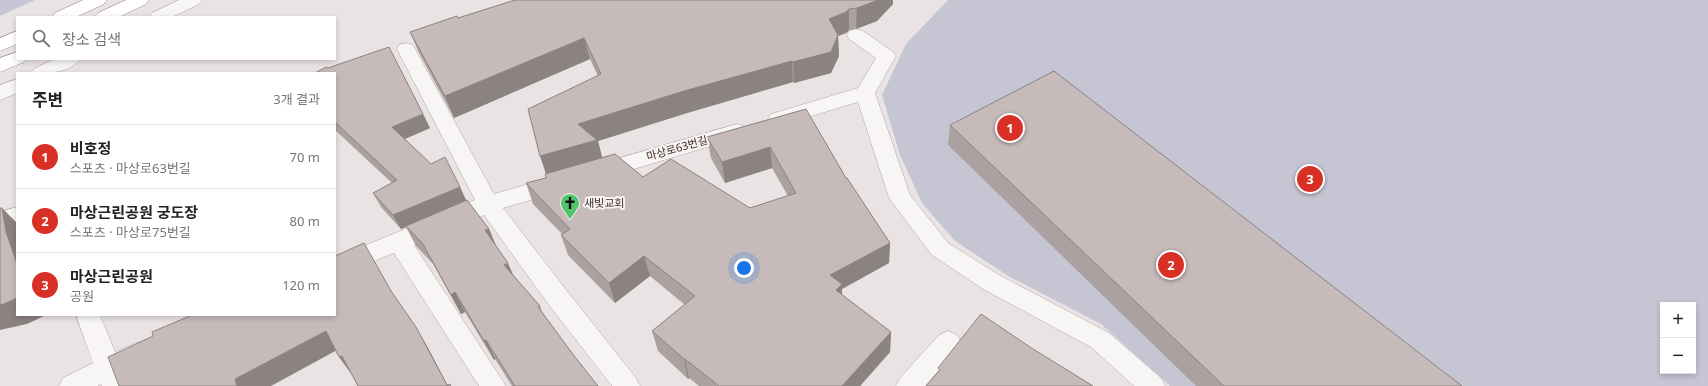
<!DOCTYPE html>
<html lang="ko">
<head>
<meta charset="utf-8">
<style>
  :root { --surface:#fff; --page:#f2f2f2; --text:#222; --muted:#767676; --line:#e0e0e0; --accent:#d93025 }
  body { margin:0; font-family:"Noto Sans","Noto Sans KR",sans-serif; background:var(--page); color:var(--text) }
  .controls { position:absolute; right:12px; bottom:12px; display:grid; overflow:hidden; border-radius:0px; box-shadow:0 2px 6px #0003 }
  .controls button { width:36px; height:36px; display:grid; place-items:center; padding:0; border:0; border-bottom:1px solid var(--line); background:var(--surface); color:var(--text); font:20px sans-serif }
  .you { position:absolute; left:744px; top:268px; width:14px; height:14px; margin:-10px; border:3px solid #fff; border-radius:50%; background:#1a73e8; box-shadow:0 0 0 6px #1a73e833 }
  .badge { display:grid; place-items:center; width:26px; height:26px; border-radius:50%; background:var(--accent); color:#fff; font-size:13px; font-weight:700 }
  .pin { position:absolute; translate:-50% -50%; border:2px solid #fff; box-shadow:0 1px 4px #0006 }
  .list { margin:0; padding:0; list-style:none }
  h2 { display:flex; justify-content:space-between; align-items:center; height:52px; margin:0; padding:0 16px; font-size:17px }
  h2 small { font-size:13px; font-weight:400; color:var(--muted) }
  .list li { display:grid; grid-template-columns:26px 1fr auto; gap:12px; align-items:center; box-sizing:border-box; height:64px; padding:0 16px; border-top:1px solid var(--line) }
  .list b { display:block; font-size:15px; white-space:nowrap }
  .list p { margin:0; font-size:13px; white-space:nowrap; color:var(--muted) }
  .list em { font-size:13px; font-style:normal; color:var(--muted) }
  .icon { flex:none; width:22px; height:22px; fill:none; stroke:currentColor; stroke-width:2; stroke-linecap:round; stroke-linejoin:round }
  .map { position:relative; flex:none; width:1708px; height:386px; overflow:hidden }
  .search { position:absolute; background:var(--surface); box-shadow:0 2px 6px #0003; left:16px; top:16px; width:320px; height:44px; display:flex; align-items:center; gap:10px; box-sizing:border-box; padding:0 14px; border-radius:0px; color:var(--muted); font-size:15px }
  .panel { position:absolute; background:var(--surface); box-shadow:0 2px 6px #0003; left:16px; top:72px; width:320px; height:244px; border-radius:0px }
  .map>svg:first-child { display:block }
  .green { fill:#c6c5d3; fill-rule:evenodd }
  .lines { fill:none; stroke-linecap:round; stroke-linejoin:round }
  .minor-casing { stroke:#b1a5a5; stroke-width:1 }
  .highway-casing { stroke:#a08b8c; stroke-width:1 }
  .minor { fill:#f8f5f5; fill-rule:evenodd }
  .highway { fill:#fff; fill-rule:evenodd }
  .wall { fill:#aaa1a0 }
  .shaded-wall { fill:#8b8382 }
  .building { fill:#c6bbba; stroke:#8b8382 }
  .labels { text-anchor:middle; stroke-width:4; stroke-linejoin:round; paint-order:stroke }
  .street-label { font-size:11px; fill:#412c2c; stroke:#f7f3f3 }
  .poi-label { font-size:11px; fill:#412c2c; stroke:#f7f3f3; text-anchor:start }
</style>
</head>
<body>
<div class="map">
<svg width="1708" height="386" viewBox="0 0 1708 386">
  <rect width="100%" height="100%" fill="#eae3e3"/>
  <path class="green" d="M0,0H35L0,16Z
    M948,0H1708V386H1170L1101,324L1010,277L955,241L922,203L900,155L882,95L906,44ZM1663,305H1693V371H1663Z"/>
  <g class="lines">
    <g class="minor-casing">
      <path id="minor" d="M179,0H202L199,4L172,17H149L152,13Z
        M856,29L863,31L893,52L896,56L875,93L910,195L948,243L999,275L1109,333L1161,378L1165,386H1134L1091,347L983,289L932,255L889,198L858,102L778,126L771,124L768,119L771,114L858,88L876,58L849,39L847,35L849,31Z
        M406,43L413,45L415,49L494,194L557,176L565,178L568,184L565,190L503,208L567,291L636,378L640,386H612L549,305L484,215L414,245L506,386H479L394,253L335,277V258L475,200L397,49L399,45Z
        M54,59H80C69,74 47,73 31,73L34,69Z
        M17,79V93L0,100V85Z
        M737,124L744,126L747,131L744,136L597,180L589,177L586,172L589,167Z
        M17,207V224L0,229V212Z
        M76,315H100L115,352L138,342L147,345L151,353L147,361L123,373L128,386H102L101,384L97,386H59L63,378L93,363Z
        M948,331L957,335L961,342L957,349L925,386H896L900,378L939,335Z"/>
    </g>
    <g class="highway-casing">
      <path id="highway" d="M83,0H107L104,4L76,17H52L55,13Z
        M126,0H149L146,4L119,17H95L98,13Z
        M17,31V44L0,51V38Z
        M17,52V59H26L24,62L0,72V58Z"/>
    </g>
    <use href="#minor" class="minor"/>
    <use href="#highway" class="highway"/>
  </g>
  <path class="wall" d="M515,0H893V4L877,21L856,29L849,30L846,33L838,36L839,56L831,73L794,83L793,82L687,113L598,141L602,158L643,177L750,208L788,196L772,168L725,183L711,158L707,137L806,109L846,178L890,243L889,263L842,289V295L891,332L890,352L860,386H699L689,378L688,379L658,351L652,331L685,305L650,276L615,303L568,255L561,235L562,234L533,204L526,183L546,178V174L598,76L590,59L454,118L419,53L410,32L458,18Z
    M335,73L423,114L430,128L405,139L431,164L460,187L466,201L489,229L495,244L514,276L540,306L542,312L575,357L598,386H512L495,359L494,360L465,312L461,314L433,264L416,246L406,227L401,229L381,207L373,193L392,183L335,130Z
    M950,125L1462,386H1196L948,145Z"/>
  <path class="shaded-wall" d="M878,0H893V4L877,21L856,29L857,8Z
    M849,9V30L846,33L838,36L839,56L831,73L794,83L793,62L829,19Z
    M584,38L590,59L454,118L445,96Z
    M792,61L793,82L687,113L598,141L603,161L547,177L540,156L578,124L684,91Z
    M423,114L430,128L400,141L392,127Z
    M770,147L772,168L725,183L722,162Z
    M460,187L467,202L401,229L393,215Z
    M2,208L17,223V264L6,232Z
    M489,229L497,248L485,230Z
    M890,243L889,263L842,289V304L836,310L830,275Z
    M644,256L650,276L615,303L609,283Z
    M508,263L516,282L504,265Z
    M455,292L465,312L461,314L451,295Z
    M17,298V315H46L27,324L0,330V305Z
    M416,327L427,346L448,386H447Z
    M326,331L339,349L271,386H237L235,379Z
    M891,332L890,352L860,386H842Z
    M486,340L495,359L494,360L484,341Z
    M342,356L352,375L339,357Z
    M684,359H685L689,378L688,379Z"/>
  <path class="building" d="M515,0H878L857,8L849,9L846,12L829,19L838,35L831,52L793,62L792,61L684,91L578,124L597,140L540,156L528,109L601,74L584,38L445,96L410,32L457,16L458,18Z
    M389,47L423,114L392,127L431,164L445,157L460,187L393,215L373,193L397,180L335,122V73H315L326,67L328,68Z
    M1054,71L1462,386H1224L950,125Z
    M806,109L846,178H847L890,243L830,275L842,284L836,290L891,332L842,386H719L685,359H684L652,331L695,296L644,256L609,283L561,235L570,229L526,183L546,178L545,174L615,154L643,177L671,159L750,208L796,193L770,147L722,162L707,137Z
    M467,200L489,229L485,230L508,263L504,265L540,306L538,307L575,357L598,386H515L486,340L484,341L455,292L451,295L423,244L406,226Z
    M0,208H2L6,232L17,264V298L4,304L0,305Z
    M364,243L391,291L416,327L447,385L450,384L451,386H358L342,356L339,357L326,331L235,379L237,386H119L108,357L153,336L152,332L192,315H335V256Z
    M981,314L1033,349L1093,386H926L940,370L938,368Z"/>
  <defs>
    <g id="church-pin" transform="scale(1)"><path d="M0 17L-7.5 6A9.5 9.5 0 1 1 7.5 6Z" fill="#52c56c" stroke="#f7f3f3"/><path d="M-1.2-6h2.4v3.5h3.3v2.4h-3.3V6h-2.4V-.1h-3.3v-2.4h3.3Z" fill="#111"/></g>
  </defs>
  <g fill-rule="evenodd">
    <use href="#church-pin" x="570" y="203"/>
  </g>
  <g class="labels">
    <g class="street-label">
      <text transform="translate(677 148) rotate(-16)" y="4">마상로63번길</text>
    </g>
    <g class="poi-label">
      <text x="584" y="207">새빛교회</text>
    </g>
  </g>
</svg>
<div class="controls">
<button>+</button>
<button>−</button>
</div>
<div class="you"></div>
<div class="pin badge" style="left:1010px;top:128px">1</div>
<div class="pin badge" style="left:1171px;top:265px">2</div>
<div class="pin badge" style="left:1310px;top:179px">3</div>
<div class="search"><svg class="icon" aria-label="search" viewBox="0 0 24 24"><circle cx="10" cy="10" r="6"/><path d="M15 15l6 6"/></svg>장소 검색</div>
<section class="panel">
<h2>주변<small>3개 결과</small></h2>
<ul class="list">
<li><span class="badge">1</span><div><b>비호정</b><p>스포츠 · 마상로63번길</p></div><em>70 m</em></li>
<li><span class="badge">2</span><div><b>마상근린공원 궁도장</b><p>스포츠 · 마상로75번길</p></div><em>80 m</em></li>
<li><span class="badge">3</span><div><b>마상근린공원</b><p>공원</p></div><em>120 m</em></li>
</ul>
</section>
</div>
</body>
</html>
